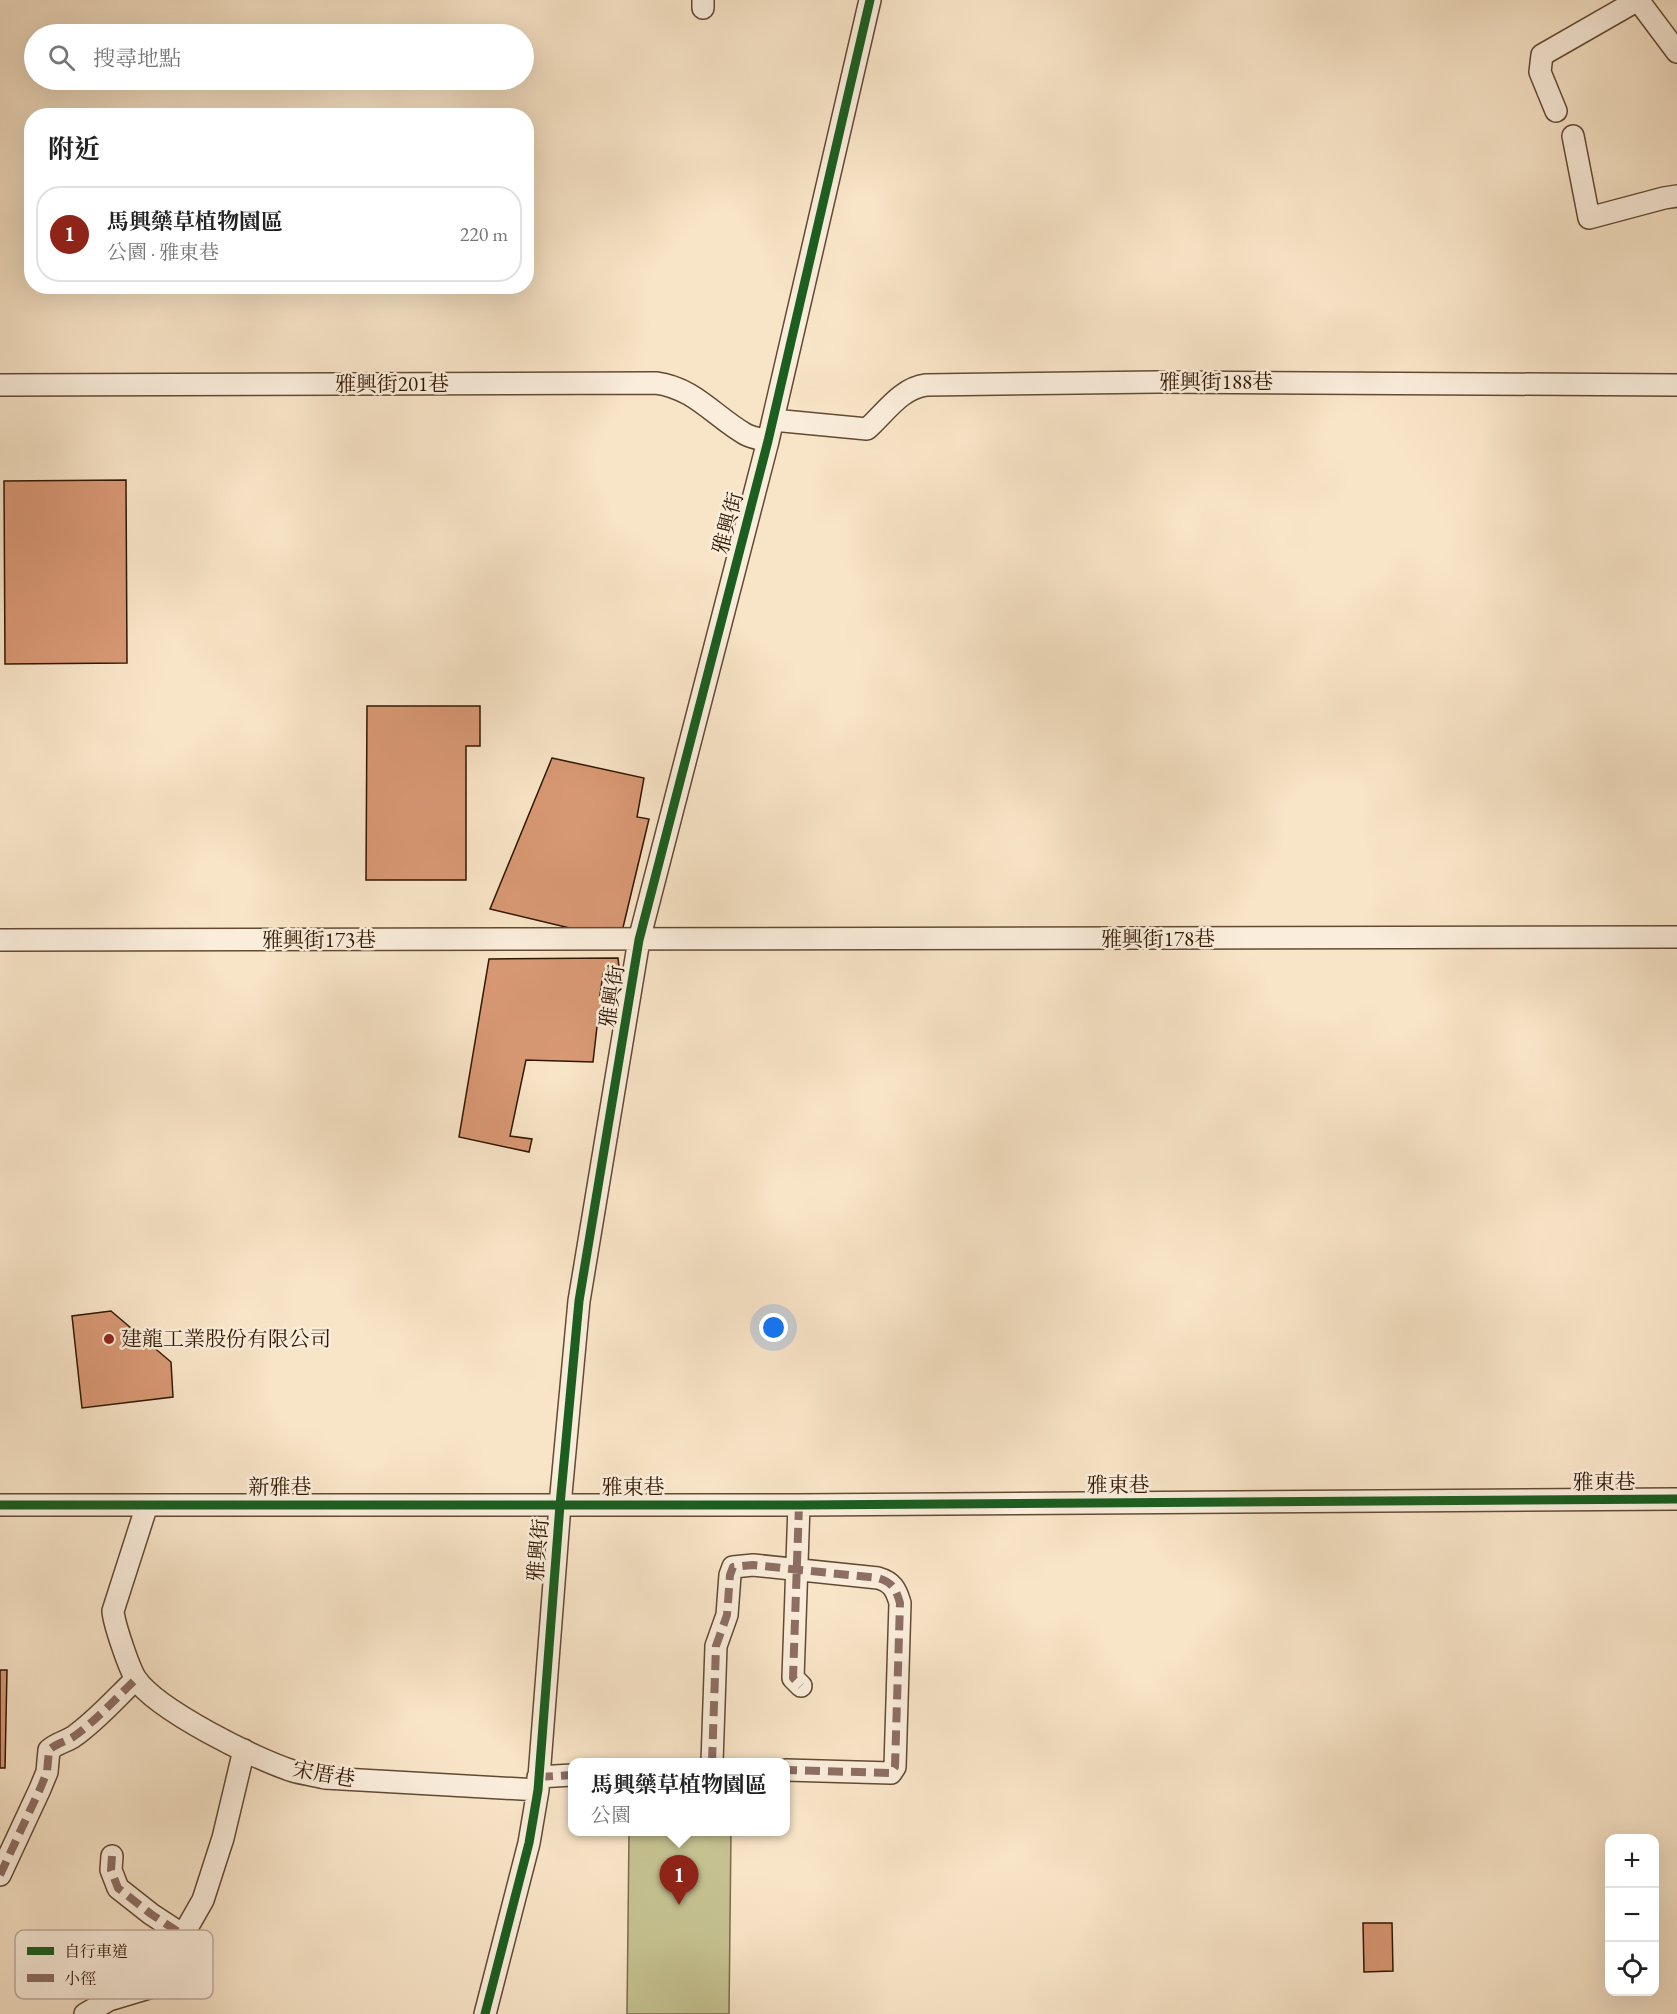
<!DOCTYPE html>
<html lang="zh-TW">
<head>
<meta charset="utf-8">
<style>
  :root { --surface:#fff; --page:#f2f2f2; --text:#222; --muted:#767676; --line:#e0e0e0; --accent:#8f2418 }
  body { margin:0; font-family:"EB Garamond","Noto Serif TC",serif; background:var(--page); color:var(--text) }
  .controls { position:absolute; right:18px; bottom:18px; display:grid; overflow:hidden; border-radius:12px; box-shadow:0 6px 24px #0002 }
  .controls button { width:54px; height:54px; display:grid; place-items:center; padding:0; border:0; border-bottom:2px solid var(--line); background:var(--surface); color:var(--text); font:30px sans-serif }
  .you { position:absolute; left:774px; top:1328px; width:21px; height:21px; margin:-15px; border:4px solid #fff; border-radius:50%; background:#1a73e8; box-shadow:0 0 0 9px #1a73e833 }
  .badge { display:grid; place-items:center; width:39px; height:39px; border-radius:50%; background:var(--accent); color:#fff; font-size:20px; font-weight:700 }
  .pin { position:absolute; translate:-50% -50px; filter:drop-shadow(0 2px 3px #0008) }
  .pin::after { content:''; position:absolute; top:32px; width:21px; height:18px; background:inherit; clip-path:polygon(0 0,100% 0,50% 100%) }
  .popup { position:absolute; left:568px; top:1758px; width:222px; height:78px; box-sizing:border-box; display:grid; place-content:center; border-radius:12px; background:var(--surface); filter:drop-shadow(0 2px 4px #0005); font-size:20px; white-space:nowrap; color:var(--muted) }
  .popup b { font-size:22px; color:var(--text) }
  .popup::after { content:''; position:absolute; left:50%; top:100%; margin-left:-12px; border:12px solid transparent; border-top-color:var(--surface) }
  .list { margin:0; padding:0; list-style:none }
  h2 { display:flex; justify-content:space-between; align-items:center; height:78px; margin:0; padding:0 24px; font-size:26px }
  h2 small { font-size:20px; font-weight:400; color:var(--muted) }
  .list li { display:grid; grid-template-columns:39px 1fr auto; gap:18px; align-items:center; box-sizing:border-box; height:96px; margin:0 12px 12px; padding:0 12px; border:2px solid var(--line); border-radius:24px }
  .list b { display:block; font-size:22px; white-space:nowrap }
  .list p { margin:0; font-size:20px; white-space:nowrap; color:var(--muted) }
  .list em { font-size:20px; font-style:normal; color:var(--muted) }
  .icon { flex:none; width:33px; height:33px; fill:none; stroke:currentColor; stroke-width:2; stroke-linecap:round; stroke-linejoin:round }
  .map { position:relative; flex:none; width:1677px; height:2014px; overflow:hidden }
  .search { position:absolute; background:var(--surface); box-shadow:0 6px 24px #0002; left:24px; top:24px; width:510px; height:66px; display:flex; align-items:center; gap:15px; box-sizing:border-box; padding:0 21px; border-radius:33px; color:var(--muted); font-size:22px }
  .panel { position:absolute; background:var(--surface); box-shadow:0 6px 24px #0002; left:24px; top:108px; width:510px; height:186px; border-radius:24px }
  .map>svg:first-child { display:block }
  .green { fill:#c5c190; stroke:#7b6c49; stroke-width:1.5 }
  .building { fill:#d89874; stroke:#311702; stroke-width:1.5 }
  .lines { fill:none; stroke-linecap:round; stroke-linejoin:round }
  .minor-casing { stroke:#634a33; stroke-width:24 }
  .minor { stroke:#faeddb; stroke-width:21 }
  .quiet { stroke:#8d6e63; stroke-width:8; stroke-dasharray:15 8; stroke-linecap:butt }
  .cycleway-casing { stroke:#faeddb; stroke-width:13 }
  .cycleway { stroke:#1b5e20; stroke-width:9 }
  .poi-dot { fill:#8f2418; stroke:#faeddb; stroke-width:2 }
  .labels { text-anchor:middle; stroke-width:5; stroke-linejoin:round; paint-order:stroke }
  .street-label { font-size:21px; fill:#311702; stroke:#faeddb }
  .poi-label { font-size:21px; fill:#311702; stroke:#faeddb; text-anchor:start }
  .key { fill:#faeddb; stroke:#bead9a; stroke-width:1.5 }
  .key-label { font-size:16px; fill:#311702 }
</style>
</head>
<body>
<div class="map">
<svg width="1677" height="2014" viewBox="0 0 1677 2014">
  <rect width="100%" height="100%" fill="#f8e4c7"/>
  <filter id="stains"><feTurbulence type="fractalNoise" baseFrequency=".00333" numOctaves="4"/><feColorMatrix values="0 0 0 0 .2 0 0 0 0 .09 0 0 0 0 .02 0 0 0 .5 -.17"/></filter>
  <radialGradient id="worn" r=".72"><stop offset=".6" stop-color="#630" stop-opacity="0"/><stop offset="1" stop-color="#630" stop-opacity=".3"/></radialGradient>
  <path class="green" d="M629,1832H731L729,2014H627Z"/>
  <path class="building" d="M126,480L127,663L5,664L4,481Z
    M367,706H480V746H466V880H366Z
    M552,758L644,778L637,817L649,819L620,940L490,909Z
    M618,958L620,975L603,974L600,995L617,997L615,1018H598L593,1062L526,1060L510,1136L532,1139L529,1152L459,1137L489,959Z
    M111,1311L171,1362L173,1397L82,1408L72,1316Z
    M0,1670H7L5,1768H0Z
    M1363,1923H1392L1393,1971L1364,1972Z"/>
  <g class="lines">
    <g class="minor-casing">
      <path id="minor" d="M703,0V8
        M1638,0L1677,52
        M1556,111L1540,72L1542,55L1638,0
        M1573,136L1589,218L1664,198L1677,196
        M0,385L656,383C694,388 714,416 745,434C752,438 761,439 768,441
        M773,420L867,429C885,413 901,388 926,385L1158,382L1677,385
        M0,940L1677,937
        M0,1505H799L1677,1499
        M147,1505L113,1611C114,1624 129,1668 136,1679C157,1710 257,1760 293,1771C303,1774 314,1775 325,1778L538,1790
        M799,1505L793,1678L801,1686
        M712,1762L716,1646L727,1615L730,1575L733,1567L753,1565L878,1578C892,1582 896,1589 900,1603L895,1767L891,1773L786,1770
        M538,1777L572,1775
        M112,1856L111,1870L118,1888L151,1914L183,1935
        M0,1875L40,1789L47,1772L49,1750C57,1743 65,1742 73,1737C96,1721 116,1698 136,1679
        M85,2014L109,2000L149,1988L166,1973L177,1958L183,1935L203,1900L223,1838L244,1750
        M485,2014L529,1843L538,1790L560,1505L579,1301L639,940L768,441L870,0"/>
    </g>
    <use href="#minor" class="minor"/>
    <path class="quiet" d="M799,1505L793,1678L801,1686
      M712,1762L716,1646L727,1615L730,1575L733,1567L753,1565L878,1578C892,1582 896,1589 900,1603L895,1767L891,1773L786,1770
      M538,1777L572,1775
      M112,1856L111,1870L118,1888L151,1914L183,1935
      M0,1875L40,1789L47,1772L49,1750C57,1743 65,1742 73,1737C96,1721 116,1698 136,1679"/>
    <g class="cycleway-casing">
      <path id="cycleway" d="M0,1505H799L1677,1499
        M485,2014L529,1843L538,1790L560,1505L579,1301L639,940L768,441L870,0"/>
    </g>
    <use href="#cycleway" class="cycleway"/>
  </g>
  <circle class="poi-dot" cx="109" cy="1339" r="6"/>
  <g class="labels">
    <g class="street-label">
      <text x="1216" y="389">雅興街188巷</text>
      <text x="392" y="391">雅興街201巷</text>
      <text transform="translate(728 523) rotate(-75)" y="7">雅興街</text>
      <text x="1158" y="946">雅興街178巷</text>
      <text x="319" y="947">雅興街173巷</text>
      <text transform="translate(612 996) rotate(-81)" y="7">雅興街</text>
      <text x="1604" y="1489">雅東巷</text>
      <text x="1118" y="1492">雅東巷</text>
      <text x="280" y="1494">新雅巷</text>
      <text x="633" y="1494">雅東巷</text>
      <text transform="translate(538 1550) rotate(-85)" y="7">雅興街</text>
      <text transform="translate(324 1774) rotate(10)" y="7">宋厝巷</text>
    </g>
    <g class="poi-label">
      <text x="121" y="1346">建龍工業股份有限公司</text>
    </g>
  </g>
  <rect x="15" y="1930" width="198" height="69" rx="9" class="key"/>
  <rect x="27" y="1947" width="27" height="8" fill="#1b5e20"/>
  <rect x="27" y="1974" width="27" height="8" fill="#8d6e63"/>
  <g class="key-label">
    <text x="64" y="1957">自行車道</text>
    <text x="64" y="1984">小徑</text>
  </g>
  <rect width="100%" height="100%" filter="url(#stains)"/>
  <rect width="100%" height="100%" fill="url(#worn)"/>
</svg>
<div class="controls">
<button>+</button>
<button>−</button>
<button><svg class="icon" aria-label="locate" viewBox="0 0 24 24"><circle cx="12" cy="12" r="6"/><path d="M12 2v4M12 18v4M2 12h4M18 12h4"/></svg></button>
</div>
<div class="you"></div>
<div class="pin badge" style="left:679px;top:1905px">1</div>
<div class="popup"><b>馬興藥草植物園區</b>公園</div>
<div class="search"><svg class="icon" aria-label="search" viewBox="0 0 24 24"><circle cx="10" cy="10" r="6"/><path d="M15 15l6 6"/></svg>搜尋地點</div>
<section class="panel">
<h2>附近<small></small></h2>
<ul class="list">
<li><span class="badge">1</span><div><b>馬興藥草植物園區</b><p>公園 · 雅東巷</p></div><em>220 m</em></li>
</ul>
</section>
</div>
</body>
</html>
